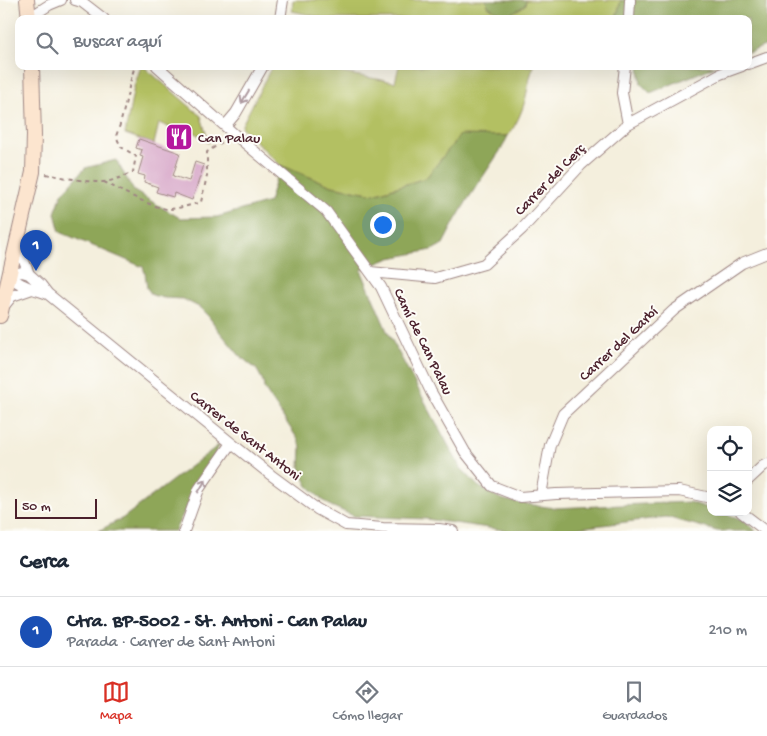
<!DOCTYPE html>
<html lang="es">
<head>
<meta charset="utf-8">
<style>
  :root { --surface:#fff; --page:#f6f6f7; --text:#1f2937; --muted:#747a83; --line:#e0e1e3; --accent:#d93025 }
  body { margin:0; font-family:"Gochi Hand",sans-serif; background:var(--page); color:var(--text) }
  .controls { position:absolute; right:15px; bottom:15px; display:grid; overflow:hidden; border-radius:10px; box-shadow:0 5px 20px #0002 }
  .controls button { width:45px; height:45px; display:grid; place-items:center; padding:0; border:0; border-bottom:1px solid var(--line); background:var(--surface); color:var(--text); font:25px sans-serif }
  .scale { position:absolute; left:15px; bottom:12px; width:82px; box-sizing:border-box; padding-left:5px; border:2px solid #4a1f2b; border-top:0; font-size:14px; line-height:18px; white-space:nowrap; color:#4a1f2b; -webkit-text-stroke:4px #fdfcf7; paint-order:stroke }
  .you { position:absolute; left:382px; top:224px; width:18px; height:18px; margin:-12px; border:4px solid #fff; border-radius:50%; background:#1a73e8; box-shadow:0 0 0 8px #1a73e833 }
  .badge { display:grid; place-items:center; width:32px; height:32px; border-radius:50%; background:var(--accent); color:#fff; font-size:16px; font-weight:700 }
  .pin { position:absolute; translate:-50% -41px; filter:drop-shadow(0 1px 2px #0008) }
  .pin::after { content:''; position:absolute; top:26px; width:18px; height:15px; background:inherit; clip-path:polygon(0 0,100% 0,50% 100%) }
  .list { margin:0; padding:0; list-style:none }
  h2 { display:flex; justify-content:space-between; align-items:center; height:65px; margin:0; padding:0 20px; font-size:21px }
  h2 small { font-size:16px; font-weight:400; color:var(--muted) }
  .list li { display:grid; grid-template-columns:32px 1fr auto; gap:15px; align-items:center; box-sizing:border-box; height:70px; padding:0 20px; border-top:1px solid var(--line) }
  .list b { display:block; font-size:19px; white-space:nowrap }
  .list p { margin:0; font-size:16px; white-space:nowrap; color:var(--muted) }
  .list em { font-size:16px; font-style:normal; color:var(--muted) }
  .icon { flex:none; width:28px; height:28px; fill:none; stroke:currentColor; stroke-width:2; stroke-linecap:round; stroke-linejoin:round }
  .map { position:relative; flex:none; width:767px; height:531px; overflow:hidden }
  .search { position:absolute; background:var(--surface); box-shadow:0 5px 20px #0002; left:15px; right:15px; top:15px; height:55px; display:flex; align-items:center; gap:12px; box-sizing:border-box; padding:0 18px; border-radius:10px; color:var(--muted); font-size:19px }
  .sheet { height:135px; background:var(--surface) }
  nav { display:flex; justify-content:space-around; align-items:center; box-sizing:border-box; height:70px; border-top:1px solid var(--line); background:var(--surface); font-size:14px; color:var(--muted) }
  nav a { display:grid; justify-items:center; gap:2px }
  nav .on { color:var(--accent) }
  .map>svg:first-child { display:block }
  .green { fill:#b3c062; stroke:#7e7046 }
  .forest { fill:#8ea658; stroke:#6c6242 }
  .building { fill:#dbb0ce }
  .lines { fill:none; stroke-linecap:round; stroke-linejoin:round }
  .minor-casing { stroke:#9f8784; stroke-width:12 }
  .secondary-casing { stroke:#9f8784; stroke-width:16 }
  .path { stroke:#9f8784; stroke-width:2; stroke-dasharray:4 4; stroke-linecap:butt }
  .minor { stroke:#fff; stroke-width:10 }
  .secondary { stroke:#fce5cf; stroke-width:14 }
  .oneway { stroke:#ae9aa0 }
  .labels { text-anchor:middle; stroke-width:4; stroke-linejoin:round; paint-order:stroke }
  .poi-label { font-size:15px; fill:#4a1f2b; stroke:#fdfcf7; text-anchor:start }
  .street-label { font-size:15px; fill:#4a1f2b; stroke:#fdfcf7 }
</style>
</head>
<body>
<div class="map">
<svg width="767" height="531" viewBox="0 0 767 531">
  <rect width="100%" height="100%" fill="#fdfcf7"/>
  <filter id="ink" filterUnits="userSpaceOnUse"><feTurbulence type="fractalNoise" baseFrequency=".02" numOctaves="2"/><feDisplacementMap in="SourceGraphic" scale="10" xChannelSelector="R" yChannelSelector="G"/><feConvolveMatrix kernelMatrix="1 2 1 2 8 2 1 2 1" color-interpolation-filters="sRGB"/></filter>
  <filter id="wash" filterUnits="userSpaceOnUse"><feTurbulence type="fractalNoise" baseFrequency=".0096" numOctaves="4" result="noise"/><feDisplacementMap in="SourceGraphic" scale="20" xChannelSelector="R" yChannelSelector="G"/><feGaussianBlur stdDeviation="1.12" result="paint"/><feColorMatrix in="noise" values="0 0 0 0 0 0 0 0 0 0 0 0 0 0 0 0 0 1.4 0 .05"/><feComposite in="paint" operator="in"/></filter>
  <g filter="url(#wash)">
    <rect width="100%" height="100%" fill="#f4efdd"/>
    <path class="green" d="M293,0H486L488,6L525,5L526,0H621L616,19H328L292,11Z
      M141,66H143L201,116L209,143L191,130H188L183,133L159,123L154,144L125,134L134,87Z
      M272,66H301L395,82L399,66H534C529,77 528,89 525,101C521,114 516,125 508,136H460L426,178L374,194L332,186L280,165L241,127Z"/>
    <path class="forest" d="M486,0H526L525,5C509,16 504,17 488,6Z
      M621,0H767V45L748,53V19H616Z
      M639,66H716L650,93L641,84Z
      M460,135L508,136L502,148L468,199L455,221L443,244L432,250L390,258L361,270L387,331L460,467L478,486L501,499L514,502L554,508L689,502L711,509V512H720L744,520L756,531H718L666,517L555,531H510L426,519L354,516L331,506L320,498L308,486L302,474L300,467L301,447L299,441L267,393L264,388L263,381L257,370L240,356L219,331L209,317L199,307L183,299L164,298L152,295L147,288L145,273L143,267L60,232L55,213L62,194L85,168L116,160L134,191L180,218L217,217L269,202L280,165L332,186L374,194L426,178Z
      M220,444L177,526L175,531H98L123,518Z"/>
    <g id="blocks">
      <path class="building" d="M139,139L180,153L173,176L189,181L195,162L204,165L192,200L174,193L173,197L156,192L158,187L144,182L145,176L138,174L143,157L140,156L142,150L136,148Z"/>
    </g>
  </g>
  <g filter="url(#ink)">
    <use href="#blocks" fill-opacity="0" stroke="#9f8784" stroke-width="1"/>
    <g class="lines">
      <g class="minor-casing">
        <path id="minor" d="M75,0L82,2L104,19
          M29,18L49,5L61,0
          M280,19L283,0
          M629,19L630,0
          M748,64L767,57
          M157,66L234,134L326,211L381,287L431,392L465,452L492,486L520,497L556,494L679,491L711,498
          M625,66L622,93L628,124
          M225,126L236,113L263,66
          M17,243L29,274L41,285L48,294L231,443L271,475L317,509L346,525L383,528L439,529L453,531
          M370,272L435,278L484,264L522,229L581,165L628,124L720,74L742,66
          M29,274L22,272L10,275C15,285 37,290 48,294
          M4,306L12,296L32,289
          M748,480L763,466L767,464
          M541,495L550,445L563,414L674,310L742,263L767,253
          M741,512L766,531
          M184,531L199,489L231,443"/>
      </g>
      <g class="secondary-casing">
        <path id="secondary" d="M27,0L29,19
          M0,316L33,172L34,135L32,66"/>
      </g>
      <path class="path" d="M46,174C64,177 83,182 102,182C112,182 124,176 133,172L136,156L121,147L116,136C125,113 127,89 135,66
        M104,182C118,189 156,210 170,209C181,208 191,205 201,202L207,176V152L224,141"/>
      <use href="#minor" class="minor"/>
      <use href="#secondary" class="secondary"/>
    </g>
    <defs><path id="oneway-shaft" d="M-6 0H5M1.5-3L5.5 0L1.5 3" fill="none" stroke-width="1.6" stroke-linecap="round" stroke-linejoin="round" transform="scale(1.25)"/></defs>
    <g class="oneway">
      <use href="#oneway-shaft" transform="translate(245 97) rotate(121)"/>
      <use href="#oneway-shaft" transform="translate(202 486) rotate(-59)"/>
    </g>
  </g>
  <defs>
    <g id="restaurant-square" transform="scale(1.4375)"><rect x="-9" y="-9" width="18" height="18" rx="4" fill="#b5179e" stroke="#fdfcf7"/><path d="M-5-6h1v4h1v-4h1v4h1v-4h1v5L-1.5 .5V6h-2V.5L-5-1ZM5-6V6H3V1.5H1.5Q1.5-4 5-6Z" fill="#fff"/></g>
  </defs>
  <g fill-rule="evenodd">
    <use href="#restaurant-square" x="179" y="137"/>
  </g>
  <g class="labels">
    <g class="poi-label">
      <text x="198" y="142">Can Palau</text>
    </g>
    <g class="street-label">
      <text transform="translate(549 179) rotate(-46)" y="5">Carrer del Cerç</text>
      <text transform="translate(424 341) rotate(64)" y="5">Camí de Can Palau</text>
      <text transform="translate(618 343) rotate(-43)" y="5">Carrer del Garbí</text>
      <text transform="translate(246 435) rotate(38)" y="5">Carrer de Sant Antoni</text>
    </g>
  </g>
</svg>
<div class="controls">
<button><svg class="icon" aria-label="locate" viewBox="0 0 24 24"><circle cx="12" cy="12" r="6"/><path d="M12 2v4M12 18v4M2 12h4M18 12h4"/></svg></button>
<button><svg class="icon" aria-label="layers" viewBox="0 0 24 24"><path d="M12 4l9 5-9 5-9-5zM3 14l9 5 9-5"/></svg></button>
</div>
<div class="scale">50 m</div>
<div class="you"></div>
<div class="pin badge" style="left:36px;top:271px;background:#1a4fb4">1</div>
<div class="search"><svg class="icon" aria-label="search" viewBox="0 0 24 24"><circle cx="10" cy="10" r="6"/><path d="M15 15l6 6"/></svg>Buscar aquí</div>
</div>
<section class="sheet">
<h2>Cerca<small></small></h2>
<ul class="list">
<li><span class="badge" style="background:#1a4fb4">1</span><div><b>Ctra. BP-5002 - St. Antoni - Can Palau</b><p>Parada · Carrer de Sant Antoni</p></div><em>210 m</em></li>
</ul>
</section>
<nav>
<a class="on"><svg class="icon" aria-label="map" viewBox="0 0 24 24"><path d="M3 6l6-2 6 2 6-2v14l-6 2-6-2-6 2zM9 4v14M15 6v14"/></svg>Mapa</a>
<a><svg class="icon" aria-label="directions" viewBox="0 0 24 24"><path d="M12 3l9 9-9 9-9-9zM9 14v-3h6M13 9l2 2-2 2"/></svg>Cómo llegar</a>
<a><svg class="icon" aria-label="saved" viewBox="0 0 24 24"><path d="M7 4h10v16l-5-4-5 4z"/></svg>Guardados</a>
</nav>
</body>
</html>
